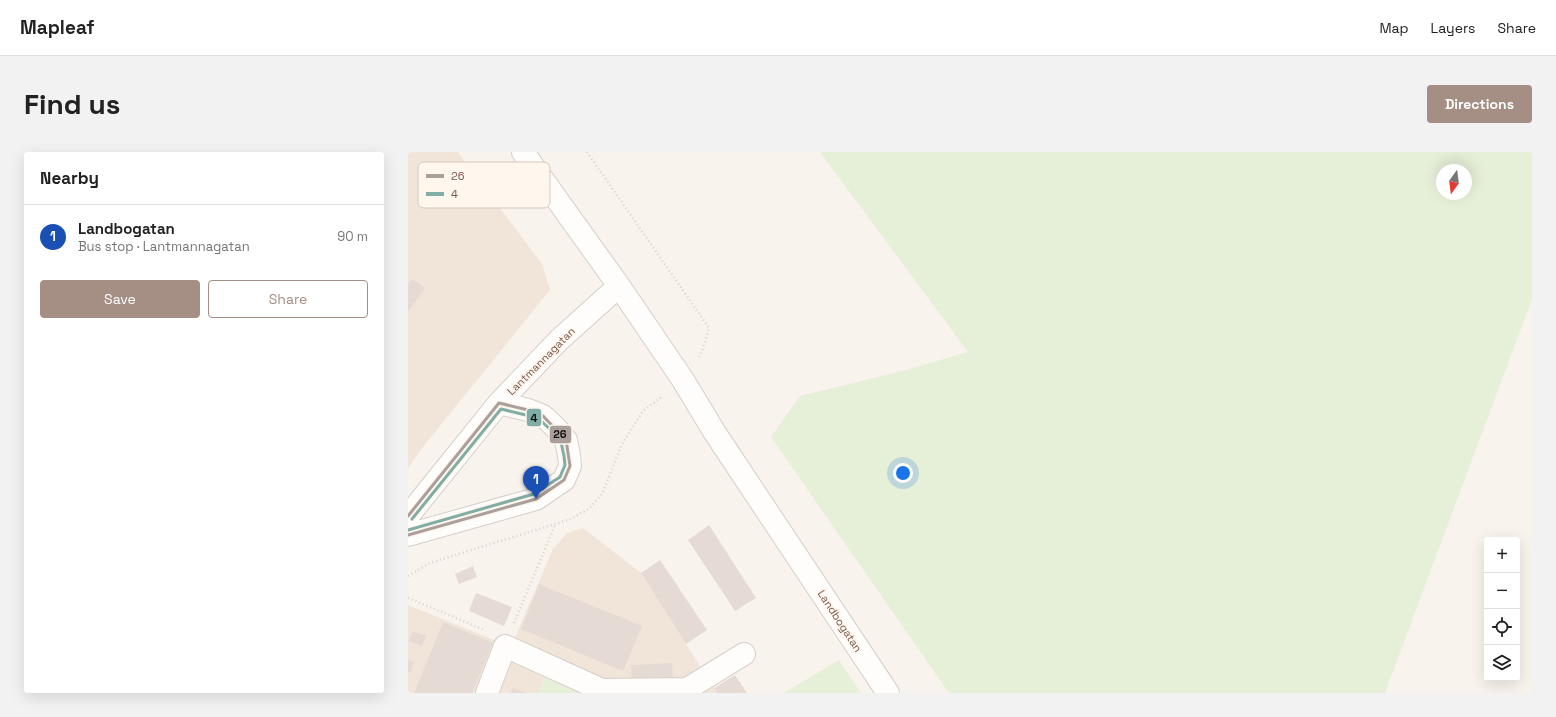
<!DOCTYPE html>
<html lang="en">
<head>
<meta charset="utf-8">
<style>
  :root { --surface:#fff; --page:#f2f2f2; --text:#222; --muted:#767676; --line:#e0e0e0; --accent:#a58e84 }
  body { margin:0; font-family:"Space Grotesk",sans-serif; background:var(--page); color:var(--text) }
  .controls { position:absolute; right:12px; bottom:12px; display:grid; overflow:hidden; border-radius:4px; box-shadow:0 4px 16px #0002 }
  .controls button { width:36px; height:36px; display:grid; place-items:center; padding:0; border:0; border-bottom:1px solid var(--line); background:var(--surface); color:var(--text); font:20px sans-serif }
  .compass { position:absolute; left:1028px; top:12px; width:36px; height:36px; border-radius:50%; background:var(--surface); box-shadow:0 4px 16px #0002; rotate:194deg }
  .you { position:absolute; left:495px; top:321px; width:14px; height:14px; margin:-10px; border:3px solid #fff; border-radius:50%; background:#1a73e8; box-shadow:0 0 0 6px #1a73e833 }
  .badge { display:grid; place-items:center; width:26px; height:26px; border-radius:50%; background:var(--accent); color:#fff; font-size:13px; font-weight:700 }
  .pin { position:absolute; translate:-50% -33px; filter:drop-shadow(0 1px 2px #0008) }
  .pin::after { content:''; position:absolute; top:21px; width:14px; height:12px; background:inherit; clip-path:polygon(0 0,100% 0,50% 100%) }
  .list { margin:0; padding:0; list-style:none }
  h2 { display:flex; justify-content:space-between; align-items:center; height:52px; margin:0; padding:0 16px; font-size:17px }
  h2 small { font-size:13px; font-weight:400; color:var(--muted) }
  .list li { display:grid; grid-template-columns:26px 1fr auto; gap:12px; align-items:center; box-sizing:border-box; height:64px; padding:0 16px; border-top:1px solid var(--line) }
  .list b { display:block; font-size:15px; white-space:nowrap }
  .list p { margin:0; font-size:13px; white-space:nowrap; color:var(--muted) }
  .list em { font-size:13px; font-style:normal; color:var(--muted) }
  .actions { display:flex; gap:8px; padding:12px 16px }
  .actions a { flex:1; padding:9px 0; border:1px solid var(--accent); border-radius:4px; text-align:center; font-size:14px; color:var(--accent) }
  .actions .main { background:var(--accent); color:#fff }
  .icon { flex:none; width:22px; height:22px; fill:none; stroke:currentColor; stroke-width:2; stroke-linecap:round; stroke-linejoin:round }
  .map { position:relative; flex:none; width:1124px; height:541px; overflow:hidden; border-radius:4px }
  header { display:flex; align-items:center; gap:24px; box-sizing:border-box; height:56px; padding:0 20px; background:var(--surface); border-bottom:1px solid var(--line) }
  header strong { font-size:19px }
  nav { display:flex; gap:22px; margin-inline-start:auto; font-size:14px }
  .intro { display:flex; align-items:center; justify-content:space-between; box-sizing:border-box; height:96px; padding:0 24px }
  h1 { margin:0; font-size:28px }
  .button { padding:10px 18px; border-radius:4px; background:var(--accent); color:#fff; font-size:14px; font-weight:700 }
  main { display:flex; gap:24px; padding:0 24px }
  aside { flex:1; background:var(--surface); border-radius:4px; box-shadow:0 4px 16px #0002 }
  .map>svg:first-child { display:block }
  .residential { fill:#f1e5da }
  .green { fill:#e6efd7; fill-rule:evenodd }
  .building { fill:#e5dbd4 }
  .lines { fill:none; stroke-linecap:round; stroke-linejoin:round }
  .minor-casing { stroke:#d7cec9; stroke-width:24 }
  .path { stroke:#dad1ce; stroke-width:2.5; stroke-dasharray:1 3; stroke-linecap:butt }
  .minor { stroke:#fefdfc; stroke-width:22 }
  .bus-1-casing { stroke:#fff7ee; stroke-width:6 }
  .bus-2-casing { stroke:#fff7ee; stroke-width:6 }
  .bus-1 { stroke:#ab9f9b; stroke-width:3 }
  .bus-2 { stroke:#81ada7; stroke-width:3 }
  .labels { text-anchor:middle; stroke-width:4; stroke-linejoin:round; paint-order:stroke }
  .street-label { font-size:11px; fill:#78574b; stroke:#fff7ee }
  .key { fill:#fff7ee; stroke:#d6c7bd; stroke-width:1 }
  .key-label { font-size:11px; fill:#78574b }
  .line-badge { stroke:#fff7ee; stroke-width:1.5 }
  .pale-badge-label { font-size:11px; text-anchor:middle; font-weight:bold; fill:#111 }
</style>
</head>
<body>
<header>
<strong>Mapleaf</strong>
<nav><a>Map</a><a>Layers</a><a>Share</a></nav>
</header>
<div class="intro"><h1>Find us</h1><a class="button">Directions</a></div>
<main>
<aside>
<h2>Nearby<small></small></h2>
<ul class="list">
<li><span class="badge" style="background:#1a4fb4">1</span><div><b>Landbogatan</b><p>Bus stop · Lantmannagatan</p></div><em>90 m</em></li>
</ul>
<div class="actions"><a class="main">Save</a><a>Share</a></div>
</aside>
<div class="map">
<svg width="1124" height="541" viewBox="0 0 1124 541">
  <rect width="100%" height="100%" fill="#f8f3ed"/>
  <path class="residential" d="M0,0H50L134,112L142,138L14,296L0,316Z
    M175,376L233,421L309,541H179L137,524L130,541H0V453L103,495L145,397L159,381Z"/>
  <path class="green" d="M412,0H1124V147L977,541H541L363,285L392,244L494,219L560,200ZM1034,18H1058V42H1034Z
    M431,508L453,541H376Z
    M137,524L179,541H130Z"/>
  <path class="building" d="M4,127L17,136L0,160V132Z
    M301,373L348,446L327,459L280,388Z
    M252,408L299,478L278,492L233,421Z
    M65,414L69,425L51,432L47,422Z
    M131,432L234,474L215,519L113,477Z
    M68,441L104,455L96,474L61,459Z
    M35,470L85,491L64,541H6Z
    M5,479L18,484L14,494L1,489Z
    M0,508L6,510L2,521L0,520Z
    M264,511L265,529L224,531L223,513Z
    M327,523L339,541H309L306,536Z
    M104,536L119,541H103Z"/>
  <g class="lines">
    <g class="minor-casing">
      <path id="minor" d="M115,0L211,134L275,228L307,281L480,541
        M0,364L91,251L151,188L211,134
        M0,383L128,347L156,328L162,314L161,303L158,288L147,275L135,264L120,258L91,251
        M79,541L97,494L194,538L279,537L336,502"/>
    </g>
    <path class="path" d="M179,0L301,176L294,199L290,206
      M0,424L22,411L163,367L182,356L194,342L214,292L235,259L255,244
      M0,446L77,478
      M106,471L147,373"/>
    <use href="#minor" class="minor"/>
    <g class="bus-1-casing">
      <path id="bus-1" d="M0,364L91,251L120,258L135,264L158,288L162,314L156,328L128,347L0,383"/>
    </g>
    <g class="bus-2-casing">
      <path id="bus-2" d="M0,378L126,342L152,325L157,313L156,304L153,290L143,278L132,268L118,263L93,257L4,367"/>
    </g>
    <use href="#bus-1" class="bus-1"/>
    <use href="#bus-2" class="bus-2"/>
  </g>
  <g class="labels">
    <g class="street-label">
      <text transform="translate(133 209) rotate(-45)" y="4">Lantmannagatan</text>
      <text transform="translate(432 469) rotate(57)" y="4">Landbogatan</text>
    </g>
  </g>
  <rect x="10" y="10" width="132" height="46" rx="6" class="key"/>
  <rect x="18" y="22" width="18" height="4" fill="#ab9f9b"/>
  <rect x="18" y="40" width="18" height="4" fill="#81ada7"/>
  <g class="key-label">
    <text x="43" y="28">26</text>
    <text x="43" y="46">4</text>
  </g>
  <g class="line-badge">
    <rect x="118" y="256" width="16" height="19" rx="4" fill="#81ada7"/>
    <rect x="141" y="273" width="23" height="19" rx="4" fill="#ab9f9b"/>
  </g>
  <g class="pale-badge-label">
    <text x="126" y="270">4</text>
    <text x="152" y="286">26</text>
  </g>
</svg>
<div class="controls">
<button>+</button>
<button>−</button>
<button><svg class="icon" aria-label="locate" viewBox="0 0 24 24"><circle cx="12" cy="12" r="6"/><path d="M12 2v4M12 18v4M2 12h4M18 12h4"/></svg></button>
<button><svg class="icon" aria-label="layers" viewBox="0 0 24 24"><path d="M12 4l9 5-9 5-9-5zM3 14l9 5 9-5"/></svg></button>
</div>
<svg class="compass" viewBox="-18 -18 36 36"><path d="M0-13l5 13h-10z" fill="#e53935"/><path d="M0 13l5-13h-10z" fill="#767676"/></svg>
<div class="you"></div>
<div class="pin badge" style="left:128px;top:347px;background:#1a4fb4">1</div>
</div>
</main>
</body>
</html>
